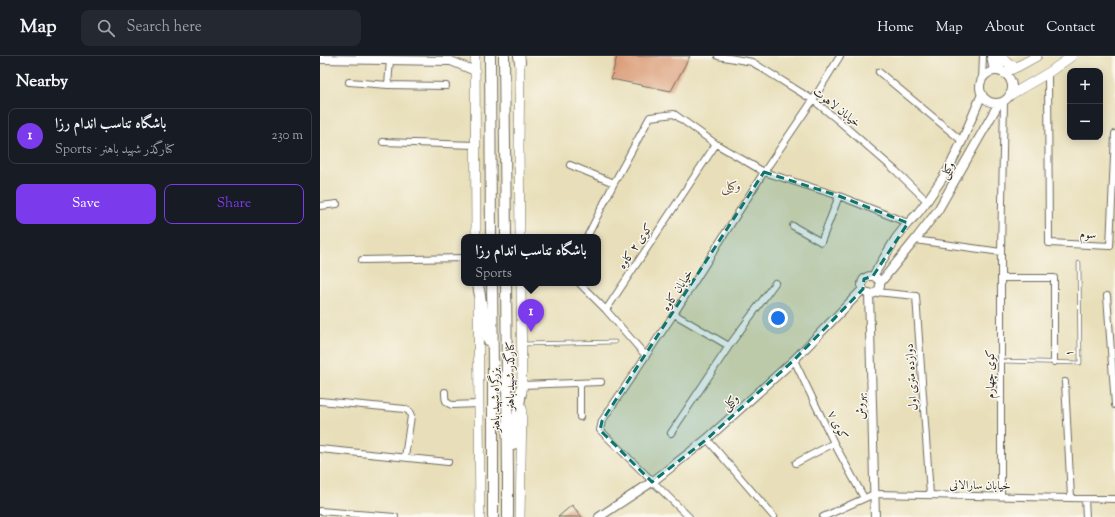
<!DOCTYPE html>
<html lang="en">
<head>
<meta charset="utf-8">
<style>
  :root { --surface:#171b24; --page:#242831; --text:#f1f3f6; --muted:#9ea1a6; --line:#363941; --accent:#7c3aed }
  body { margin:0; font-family:"Sorts Mill Goudy",Amiri,serif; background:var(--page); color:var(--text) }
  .controls { position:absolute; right:12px; top:12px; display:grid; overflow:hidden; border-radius:8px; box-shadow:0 2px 10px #0003 }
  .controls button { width:36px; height:36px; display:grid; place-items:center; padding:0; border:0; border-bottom:1px solid var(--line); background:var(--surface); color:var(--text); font:20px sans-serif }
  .you { position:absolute; left:458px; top:262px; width:14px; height:14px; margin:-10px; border:3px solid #fff; border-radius:50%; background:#1a73e8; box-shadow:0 0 0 6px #1a73e833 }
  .badge { display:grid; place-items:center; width:26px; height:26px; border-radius:50%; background:var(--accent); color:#fff; font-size:13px; font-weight:700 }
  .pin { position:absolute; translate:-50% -33px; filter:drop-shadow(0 1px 2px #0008) }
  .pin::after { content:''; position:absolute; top:21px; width:14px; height:12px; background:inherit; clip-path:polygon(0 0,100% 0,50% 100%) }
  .popup { position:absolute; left:141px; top:178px; width:140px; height:52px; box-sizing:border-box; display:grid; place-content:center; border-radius:8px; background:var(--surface); filter:drop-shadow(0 1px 3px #0005); font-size:13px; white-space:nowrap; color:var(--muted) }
  .popup b { font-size:15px; color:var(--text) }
  .popup::after { content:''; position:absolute; left:50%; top:100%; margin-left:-8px; border:8px solid transparent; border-top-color:var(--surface) }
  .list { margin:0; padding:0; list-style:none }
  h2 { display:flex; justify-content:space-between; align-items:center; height:52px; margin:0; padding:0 16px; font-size:17px }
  h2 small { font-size:13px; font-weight:400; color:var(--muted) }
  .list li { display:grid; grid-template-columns:26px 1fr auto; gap:12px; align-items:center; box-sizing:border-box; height:56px; margin:0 8px 8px; padding:0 8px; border:1px solid var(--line); border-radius:8px }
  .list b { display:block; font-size:15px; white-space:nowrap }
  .list p { margin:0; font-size:13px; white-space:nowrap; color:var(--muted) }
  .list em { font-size:13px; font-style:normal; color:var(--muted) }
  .actions { display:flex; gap:8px; padding:12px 16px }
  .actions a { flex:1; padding:9px 0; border:1px solid var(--accent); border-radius:8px; text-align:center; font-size:14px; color:var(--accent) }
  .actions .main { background:var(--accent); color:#fff }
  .icon { flex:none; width:22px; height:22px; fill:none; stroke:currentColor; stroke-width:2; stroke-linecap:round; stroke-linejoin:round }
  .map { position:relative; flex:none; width:795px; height:461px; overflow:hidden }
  header { display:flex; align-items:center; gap:24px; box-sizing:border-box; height:56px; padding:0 20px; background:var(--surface); border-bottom:1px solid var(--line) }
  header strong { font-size:19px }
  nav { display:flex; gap:22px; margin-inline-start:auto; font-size:14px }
  .search { width:280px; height:36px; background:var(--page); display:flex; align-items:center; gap:10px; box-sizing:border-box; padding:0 14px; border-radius:8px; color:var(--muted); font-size:15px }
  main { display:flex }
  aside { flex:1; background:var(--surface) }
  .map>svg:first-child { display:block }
  .building { fill:#db9d79 }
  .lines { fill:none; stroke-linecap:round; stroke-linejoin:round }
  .service-casing { stroke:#6d6a5d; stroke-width:4.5 }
  .minor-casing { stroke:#6d6a5d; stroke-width:8 }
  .tertiary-casing { stroke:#6d6a5d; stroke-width:10 }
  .secondary-casing { stroke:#6d6a5d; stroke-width:10 }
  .trunk-casing { stroke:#6d6a5d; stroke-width:12 }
  .service { stroke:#fff; stroke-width:3 }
  .minor { stroke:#fff; stroke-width:6 }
  .tertiary { stroke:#fff; stroke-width:8 }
  .secondary { stroke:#fff; stroke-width:9 }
  .trunk { stroke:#fff; stroke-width:10 }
  .marked { fill:#0f766e; fill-opacity:0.2; stroke:#0f766e; stroke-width:3; stroke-dasharray:8 5; stroke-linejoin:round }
  .labels { text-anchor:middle; stroke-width:3; stroke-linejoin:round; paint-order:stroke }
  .street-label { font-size:12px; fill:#2b2b2b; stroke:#fbf7ec }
  .neighbourhood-label { font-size:13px; fill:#695346; stroke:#fbf7ec }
</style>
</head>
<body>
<header>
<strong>Map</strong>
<div class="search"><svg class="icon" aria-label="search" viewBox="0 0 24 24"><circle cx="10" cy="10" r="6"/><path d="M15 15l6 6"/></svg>Search here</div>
<nav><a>Home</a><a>Map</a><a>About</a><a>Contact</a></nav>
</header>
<main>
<aside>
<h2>Nearby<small></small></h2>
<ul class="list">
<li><span class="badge">1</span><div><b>باشگاه تناسب اندام رزا</b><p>Sports · کنارگذر شهید باهنر</p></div><em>230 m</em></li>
</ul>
<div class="actions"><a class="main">Save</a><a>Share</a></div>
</aside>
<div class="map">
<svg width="795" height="461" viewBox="0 0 795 461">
  <rect width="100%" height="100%" fill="#fbf7ec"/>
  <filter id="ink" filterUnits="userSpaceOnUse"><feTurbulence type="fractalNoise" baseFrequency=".025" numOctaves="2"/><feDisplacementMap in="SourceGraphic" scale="8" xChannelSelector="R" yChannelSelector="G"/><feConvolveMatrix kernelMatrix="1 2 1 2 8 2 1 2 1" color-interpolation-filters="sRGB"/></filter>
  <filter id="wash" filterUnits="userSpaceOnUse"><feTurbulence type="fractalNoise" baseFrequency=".012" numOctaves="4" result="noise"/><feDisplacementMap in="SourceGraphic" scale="16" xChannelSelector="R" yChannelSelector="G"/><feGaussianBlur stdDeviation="0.9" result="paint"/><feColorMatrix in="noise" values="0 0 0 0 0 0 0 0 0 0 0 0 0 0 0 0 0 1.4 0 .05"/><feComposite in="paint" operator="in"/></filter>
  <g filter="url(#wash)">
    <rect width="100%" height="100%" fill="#e8dfba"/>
    <g id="blocks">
      <path class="building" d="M297,0H370L351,35L291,23Z
        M252,449L262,461H238Z"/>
    </g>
  </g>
  <g filter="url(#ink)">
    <use href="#blocks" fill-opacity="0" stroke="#6d6a5d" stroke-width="1"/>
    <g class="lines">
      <g class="service-casing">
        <path id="service" d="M204,288L295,286
          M681,305L760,307L759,207"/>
      </g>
      <g class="minor-casing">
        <path id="minor" d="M398,0L432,6L493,44L520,66L576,115L607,145
          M70,4L68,29L126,30
          M559,16L642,85
          M728,17L729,187L790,190L795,78
          M662,24L663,0
          M29,26L68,29
          M63,86L155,89
          M250,109L294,127
          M0,150L17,148
          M473,170L501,186L519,140
          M267,181L294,127L330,61L354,58L396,88L444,116L519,140L588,167
          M595,184L681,196
          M42,204L144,202
          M681,222H734V306
          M259,227L286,254
          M556,236L596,240L610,439
          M787,240L795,349
          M354,258L409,290
          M326,300L286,254L396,88
          M474,304L514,387L544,442
          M745,326L751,442
          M260,328V361
          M202,329L281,326
          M125,336C125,343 125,347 132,349L158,348
          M0,345L85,353L89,355L91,360L85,401
          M351,377L409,290L455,227
          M387,383L454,461
          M0,393L128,406
          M476,407L514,387
          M681,441V196L684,45
          M765,443L766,461
          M0,455L75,461
          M369,461L280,374L282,365L354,258L444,116L493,44L520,0
          M503,461L554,438L795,443"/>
      </g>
      <g class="tertiary-casing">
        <path id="tertiary" d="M671,0L674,15
          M678,0L681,16
          M0,3L131,5L155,15
          M660 31a16 16 0 1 1 32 0a16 16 0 1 1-32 0Z
          M553,220L576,182L588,167L597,158L607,145L628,114L642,85L662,38
          M542 229a9 9 0 1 1 18 0a9 9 0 1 1-18 0Z
          M560,227L595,184L618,154L679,47
          M549,237L555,461
          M279,461L332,426L387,383L474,304L543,233"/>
      </g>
      <g class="secondary-casing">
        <path id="secondary" d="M155,0L156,181
          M200,0L199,90L200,181
          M681,0L688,8L697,11
          M684,17L697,11L717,0
          M690,39L728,17L752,0
          M201,227L202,336
          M158,244L160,461
          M200,461L202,352"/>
      </g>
      <g class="trunk-casing">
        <path id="trunk" d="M170,0L171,181
          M184,0L186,181
          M199,0L200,6
          M172,227L173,312V461
          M186,227L188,419V461
          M158,229L168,284
          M193,389L202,329"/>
      </g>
      <use href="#service" class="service"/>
      <use href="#minor" class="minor"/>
      <use href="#tertiary" class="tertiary"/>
      <use href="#secondary" class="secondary"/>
      <use href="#trunk" class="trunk"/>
    </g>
  </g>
  <path class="marked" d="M444,116L519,140L588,167L553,220L544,223L543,233L474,304L387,383L332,426L280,374L282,365Z"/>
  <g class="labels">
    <g class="street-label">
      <text transform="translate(517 51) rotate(38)" y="4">خیابان لاهوت</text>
      <text transform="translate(627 114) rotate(-60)" y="4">وکیلی</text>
      <text transform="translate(768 178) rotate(3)" y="4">سوم</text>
      <text transform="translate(315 190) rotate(-56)" y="4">کوی ۲ کاوه</text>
      <text transform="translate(357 234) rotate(-57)" y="4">خیابان کاوه</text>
      <text transform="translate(749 297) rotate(-91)" y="4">۱</text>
      <text transform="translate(670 318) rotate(-90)" y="4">کوی چهارم</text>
      <text transform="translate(190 320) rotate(-90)" y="4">کنارگذر شهید باهنر</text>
      <text transform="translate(591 321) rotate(-94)" y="4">دوازده متری اول</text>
      <text transform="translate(175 344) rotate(-91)" y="4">بزرگراه شهید باهنر</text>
      <text transform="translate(410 346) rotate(-42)" y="4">وکیلی</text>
      <text transform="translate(540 350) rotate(-92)" y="4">بهروش</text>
      <text transform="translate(518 369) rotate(64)" y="4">کوی ۷</text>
      <text transform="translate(660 429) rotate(1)" y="4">خیابان سارالانی</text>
    </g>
    <g class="neighbourhood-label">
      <text x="411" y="134">وکیلی</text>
    </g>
  </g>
</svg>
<div class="controls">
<button>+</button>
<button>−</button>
</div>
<div class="you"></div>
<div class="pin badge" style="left:211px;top:276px">1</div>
<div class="popup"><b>باشگاه تناسب اندام رزا</b>Sports</div>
</div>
</main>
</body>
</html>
